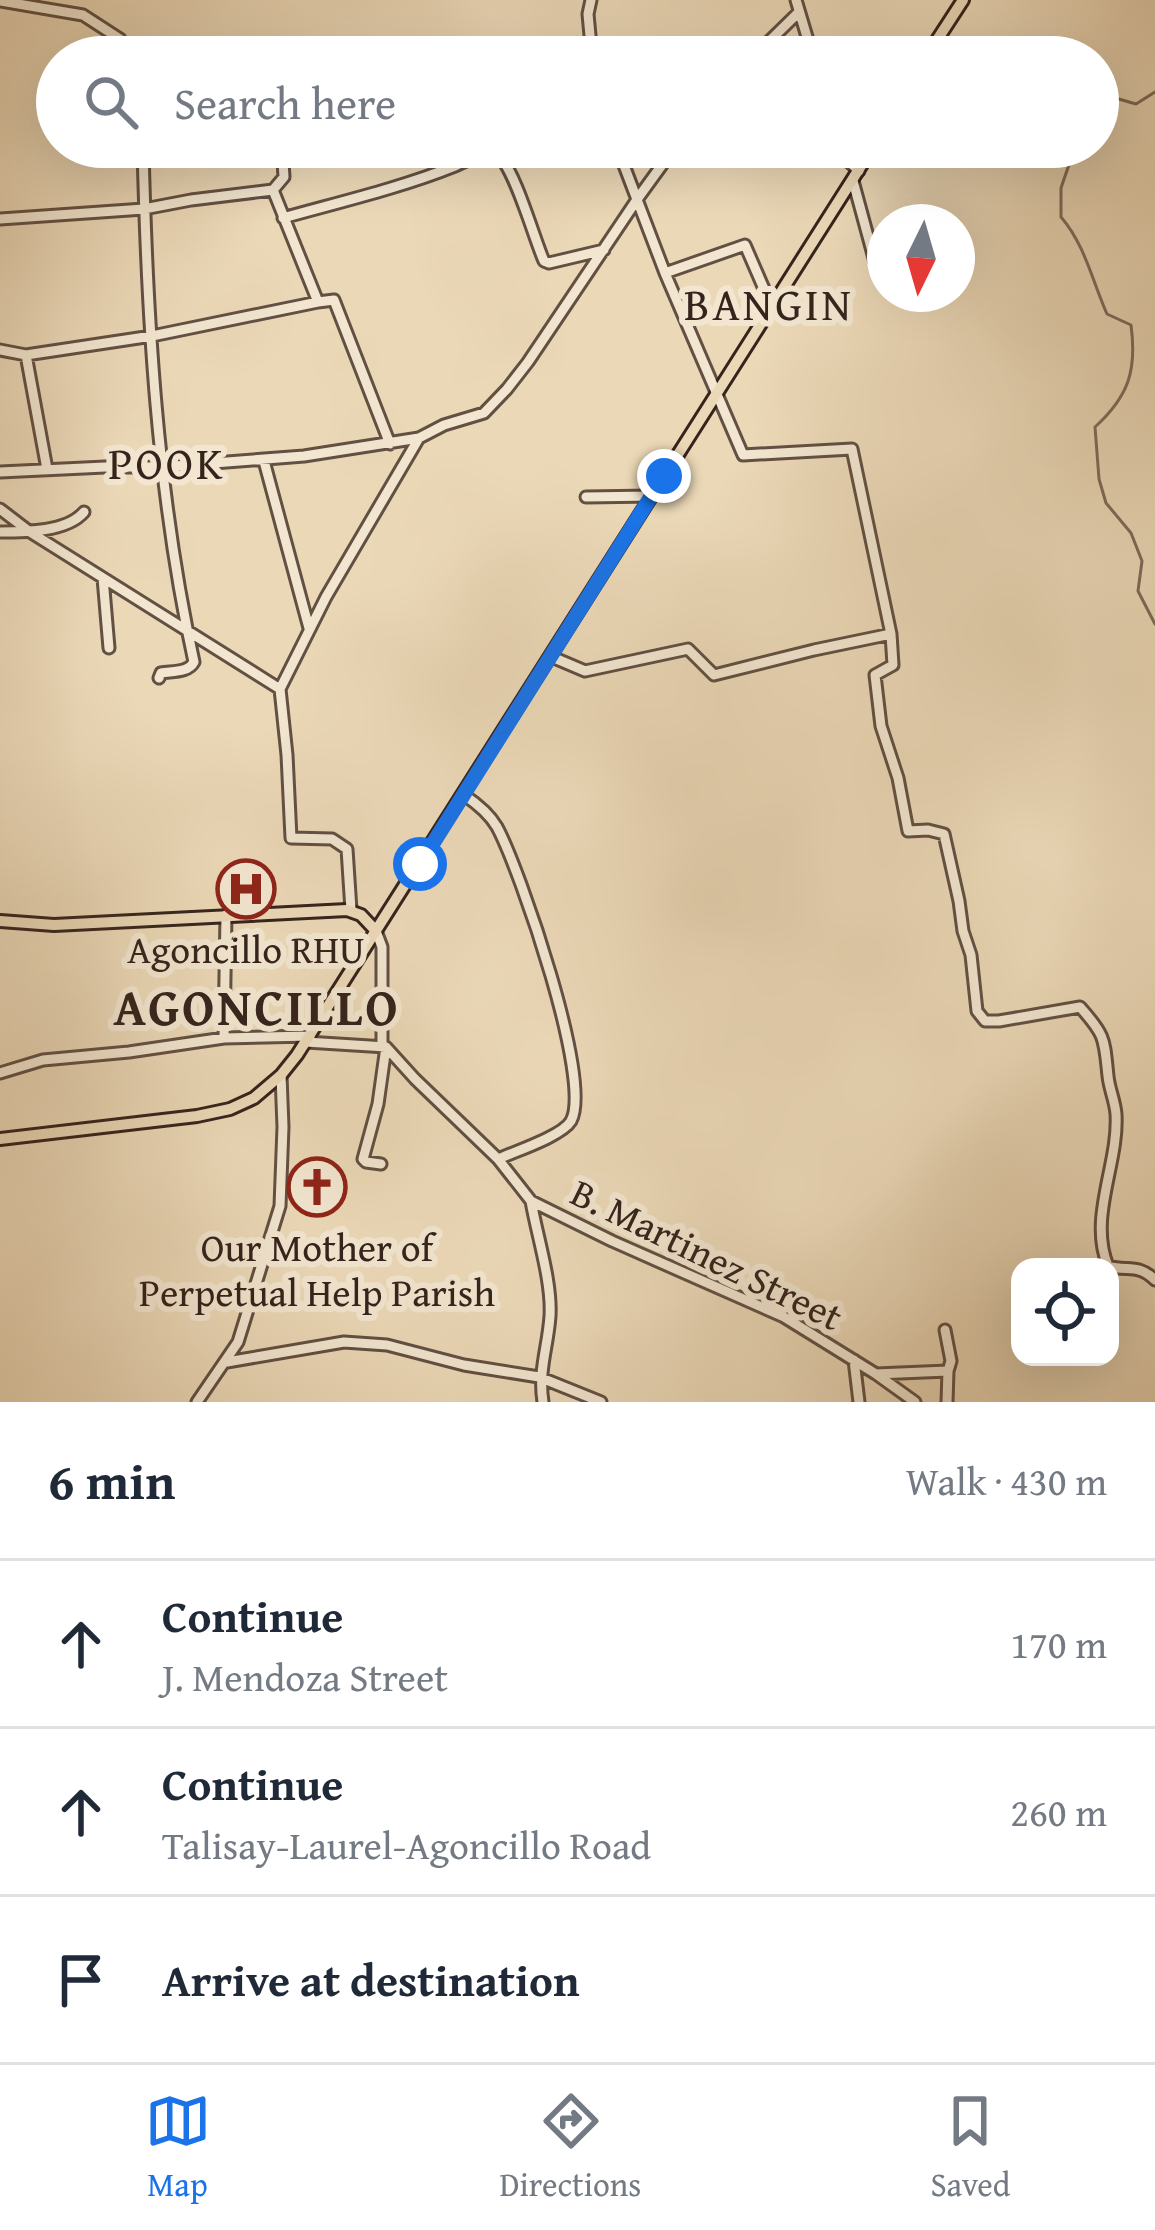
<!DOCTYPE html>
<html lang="en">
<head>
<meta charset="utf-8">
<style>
  :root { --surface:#fff; --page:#f6f6f7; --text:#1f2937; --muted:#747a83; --line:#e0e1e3; --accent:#1a73e8 }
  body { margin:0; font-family:"Gentium Book Plus",serif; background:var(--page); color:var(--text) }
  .controls { position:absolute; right:36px; bottom:36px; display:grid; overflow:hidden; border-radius:24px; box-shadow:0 12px 48px #0002 }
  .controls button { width:108px; height:108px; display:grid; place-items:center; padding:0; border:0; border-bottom:3px solid var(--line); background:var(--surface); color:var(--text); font:60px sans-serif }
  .compass { position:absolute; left:867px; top:204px; width:108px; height:108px; border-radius:50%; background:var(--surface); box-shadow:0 12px 48px #0002; rotate:185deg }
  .stop { position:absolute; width:36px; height:36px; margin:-27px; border:9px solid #1a73e8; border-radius:50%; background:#fff }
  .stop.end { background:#1a73e8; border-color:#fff; box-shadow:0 3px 12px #0008 }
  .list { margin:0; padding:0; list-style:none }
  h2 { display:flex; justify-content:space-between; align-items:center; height:156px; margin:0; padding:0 48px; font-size:51px }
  h2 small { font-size:39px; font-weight:400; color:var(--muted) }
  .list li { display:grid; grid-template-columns:78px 1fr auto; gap:36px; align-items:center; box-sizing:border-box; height:168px; padding:0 48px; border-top:3px solid var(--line) }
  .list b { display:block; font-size:45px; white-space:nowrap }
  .list p { margin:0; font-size:39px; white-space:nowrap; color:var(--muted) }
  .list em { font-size:39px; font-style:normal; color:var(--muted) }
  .icon { flex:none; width:66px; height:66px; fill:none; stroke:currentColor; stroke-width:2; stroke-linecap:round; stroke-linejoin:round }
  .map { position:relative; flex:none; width:1155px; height:1402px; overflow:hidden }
  .search { position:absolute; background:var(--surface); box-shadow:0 12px 48px #0002; left:36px; right:36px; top:36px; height:132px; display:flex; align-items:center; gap:30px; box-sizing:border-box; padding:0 42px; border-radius:66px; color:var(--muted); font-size:45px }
  .sheet { height:660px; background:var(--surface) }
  nav { display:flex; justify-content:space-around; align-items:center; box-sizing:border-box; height:168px; border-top:3px solid var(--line); background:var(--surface); font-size:33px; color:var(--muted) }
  nav a { display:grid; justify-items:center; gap:6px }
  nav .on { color:var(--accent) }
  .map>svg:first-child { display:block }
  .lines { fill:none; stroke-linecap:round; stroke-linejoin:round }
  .stream { stroke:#7d6a59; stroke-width:3 }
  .minor-casing { stroke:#625043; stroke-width:15 }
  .major-casing { stroke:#35231c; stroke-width:16 }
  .minor { stroke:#f2e6d0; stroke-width:9 }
  .major { stroke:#ebd8b7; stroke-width:10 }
  .route { stroke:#1a73e8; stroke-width:15 }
  .labels { text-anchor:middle; stroke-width:12; stroke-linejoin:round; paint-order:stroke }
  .poi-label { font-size:39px; fill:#35231c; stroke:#f2e6d0 }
  .street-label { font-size:39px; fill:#35231c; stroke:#f2e6d0 }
  .quarter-label { font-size:45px; letter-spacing:3px; fill:#35231c; stroke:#f2e6d0 }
  .district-label { font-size:51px; font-weight:bold; letter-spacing:3px; fill:#35231c; stroke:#f2e6d0 }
</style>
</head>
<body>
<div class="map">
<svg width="1155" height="1402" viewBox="0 0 1155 1402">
  <rect width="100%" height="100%" fill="#ebd8b7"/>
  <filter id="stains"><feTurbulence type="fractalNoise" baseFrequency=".00167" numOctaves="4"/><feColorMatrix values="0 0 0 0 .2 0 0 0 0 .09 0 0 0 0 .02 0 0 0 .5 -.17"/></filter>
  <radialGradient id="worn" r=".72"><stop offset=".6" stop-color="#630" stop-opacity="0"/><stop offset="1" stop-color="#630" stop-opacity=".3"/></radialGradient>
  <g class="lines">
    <path class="stream" d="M1098,104L1105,95L1136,104L1155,92
      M1075,147L1061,188V217C1085,245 1092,280 1107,314L1131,325C1137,370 1129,396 1095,427L1099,479L1106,503L1131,533L1142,561L1138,591L1155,624"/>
    <g class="minor-casing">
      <path id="minor" d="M591,0L588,14L592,57
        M796,0L813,57
        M0,1L83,15L120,39L129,57
        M753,57L799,12
        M143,147C147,318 157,494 194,662C188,673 172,671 161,673L159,678
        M282,147L284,177L273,190L318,302L334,300L390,444
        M617,147L665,273L745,245L771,305
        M843,147L848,161L859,171
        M853,181L875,262
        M283,218C340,202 400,188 455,166C467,161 487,149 499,157C514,167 535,241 544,261L549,263L604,250
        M0,219L144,209L191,200L273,190
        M665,273L743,455L852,449L891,634L893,665L875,675L881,726L898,778L908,831L928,830L944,834L959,901L963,931L971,955L977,1011L985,1021H999L1080,1007C1106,1036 1104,1039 1108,1076C1109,1088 1115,1101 1116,1114C1119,1164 1088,1217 1108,1266C1127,1272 1138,1263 1155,1280
        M0,350L26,355L152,336L318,302
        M26,355L47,469
        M264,461L309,628
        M0,472L105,467H162L304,456L419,438L444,425L484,413L507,389L528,362L638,198L675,147
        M586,497L652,496
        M0,509L30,532L280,689L287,755L291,838L332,839L347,849L351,910
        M0,532C26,532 67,532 84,512
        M103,578L109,648
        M552,657L585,671L688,649L714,675L814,650L891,634
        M280,689L326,597L419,438
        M464,795C476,803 490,815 497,827C520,870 593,1081 571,1121C562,1136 516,1151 498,1159
        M376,931L382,947V1045
        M224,1038L226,915
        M306,1042L386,1047L415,1079L498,1159L531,1201L612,1241L784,1317L876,1374L915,1402
        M0,1073L43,1060L129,1052L224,1038L310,1036
        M381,1164L366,1162L363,1159L378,1104L386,1047
        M531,1201C537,1236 552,1281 550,1316C548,1347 538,1370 543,1402
        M945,1330L951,1361L948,1371
        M854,1360L859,1402
        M227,1362L344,1342L387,1345L464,1365L539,1377L601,1402
        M876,1374L948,1371L947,1402
        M197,1402L238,1342L280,1206L283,1127L281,1075"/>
    </g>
    <g class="major-casing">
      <path id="major" d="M926,57L963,0
        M0,921L54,925L347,910L361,915L376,931
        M0,1139L197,1116L230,1109L254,1098L281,1075L297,1055L873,147"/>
    </g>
    <use href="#minor" class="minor"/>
    <use href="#major" class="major"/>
  </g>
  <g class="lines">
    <path class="route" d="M420,864L664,476"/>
  </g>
  <defs>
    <g id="hospital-ring" transform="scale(3)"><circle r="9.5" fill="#f2e6d0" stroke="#8f2418" stroke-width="1.5"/><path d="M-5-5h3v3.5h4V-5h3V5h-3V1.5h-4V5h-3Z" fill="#8f2418"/></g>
    <g id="church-ring" transform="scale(3)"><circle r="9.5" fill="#f2e6d0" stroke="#8f2418" stroke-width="1.5"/><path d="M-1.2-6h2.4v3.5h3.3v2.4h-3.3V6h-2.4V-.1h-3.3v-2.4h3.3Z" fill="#8f2418"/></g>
  </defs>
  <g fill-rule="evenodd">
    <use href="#hospital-ring" x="246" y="889"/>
    <use href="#church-ring" x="317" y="1187"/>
  </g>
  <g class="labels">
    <g class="poi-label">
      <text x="246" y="963">Agoncillo RHU</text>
      <text x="317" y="1261">Our Mother of<tspan x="317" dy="45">Perpetual Help Parish</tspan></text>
    </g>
    <g class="street-label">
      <text transform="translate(707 1254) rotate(26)" y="14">B. Martinez Street</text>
    </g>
    <g class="quarter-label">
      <text x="769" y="320">BANGIN</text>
      <text x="167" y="479">POOK</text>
    </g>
    <g class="district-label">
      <text x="257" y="1025">AGONCILLO</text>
    </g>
  </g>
  <rect width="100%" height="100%" filter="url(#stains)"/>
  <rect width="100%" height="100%" fill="url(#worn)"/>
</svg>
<div class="controls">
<button><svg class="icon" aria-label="locate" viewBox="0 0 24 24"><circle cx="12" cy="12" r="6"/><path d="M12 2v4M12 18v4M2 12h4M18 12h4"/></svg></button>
</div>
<svg class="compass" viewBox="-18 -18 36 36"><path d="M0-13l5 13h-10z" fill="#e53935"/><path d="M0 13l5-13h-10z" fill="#747a83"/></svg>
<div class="stop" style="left:420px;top:864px"></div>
<div class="stop end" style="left:664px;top:476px"></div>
<div class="search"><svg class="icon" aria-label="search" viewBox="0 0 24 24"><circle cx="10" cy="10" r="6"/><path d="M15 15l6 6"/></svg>Search here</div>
</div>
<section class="sheet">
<h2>6 min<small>Walk · 430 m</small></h2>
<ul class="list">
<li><svg class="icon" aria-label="ahead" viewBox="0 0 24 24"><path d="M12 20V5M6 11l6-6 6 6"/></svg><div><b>Continue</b><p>J. Mendoza Street</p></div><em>170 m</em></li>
<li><svg class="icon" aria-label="ahead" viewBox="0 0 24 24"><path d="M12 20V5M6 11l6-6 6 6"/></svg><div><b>Continue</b><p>Talisay-Laurel-Agoncillo Road</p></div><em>260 m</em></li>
<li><svg class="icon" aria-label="arrive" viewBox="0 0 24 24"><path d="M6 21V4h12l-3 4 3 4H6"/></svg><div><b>Arrive at destination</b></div></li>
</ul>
</section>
<nav>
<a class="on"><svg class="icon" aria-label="map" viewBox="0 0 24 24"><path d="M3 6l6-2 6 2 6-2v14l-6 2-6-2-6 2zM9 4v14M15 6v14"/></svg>Map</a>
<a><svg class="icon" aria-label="directions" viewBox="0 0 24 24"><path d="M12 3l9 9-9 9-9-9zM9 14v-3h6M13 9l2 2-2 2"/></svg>Directions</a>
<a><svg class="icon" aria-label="saved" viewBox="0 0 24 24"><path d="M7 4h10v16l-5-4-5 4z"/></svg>Saved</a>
</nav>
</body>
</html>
